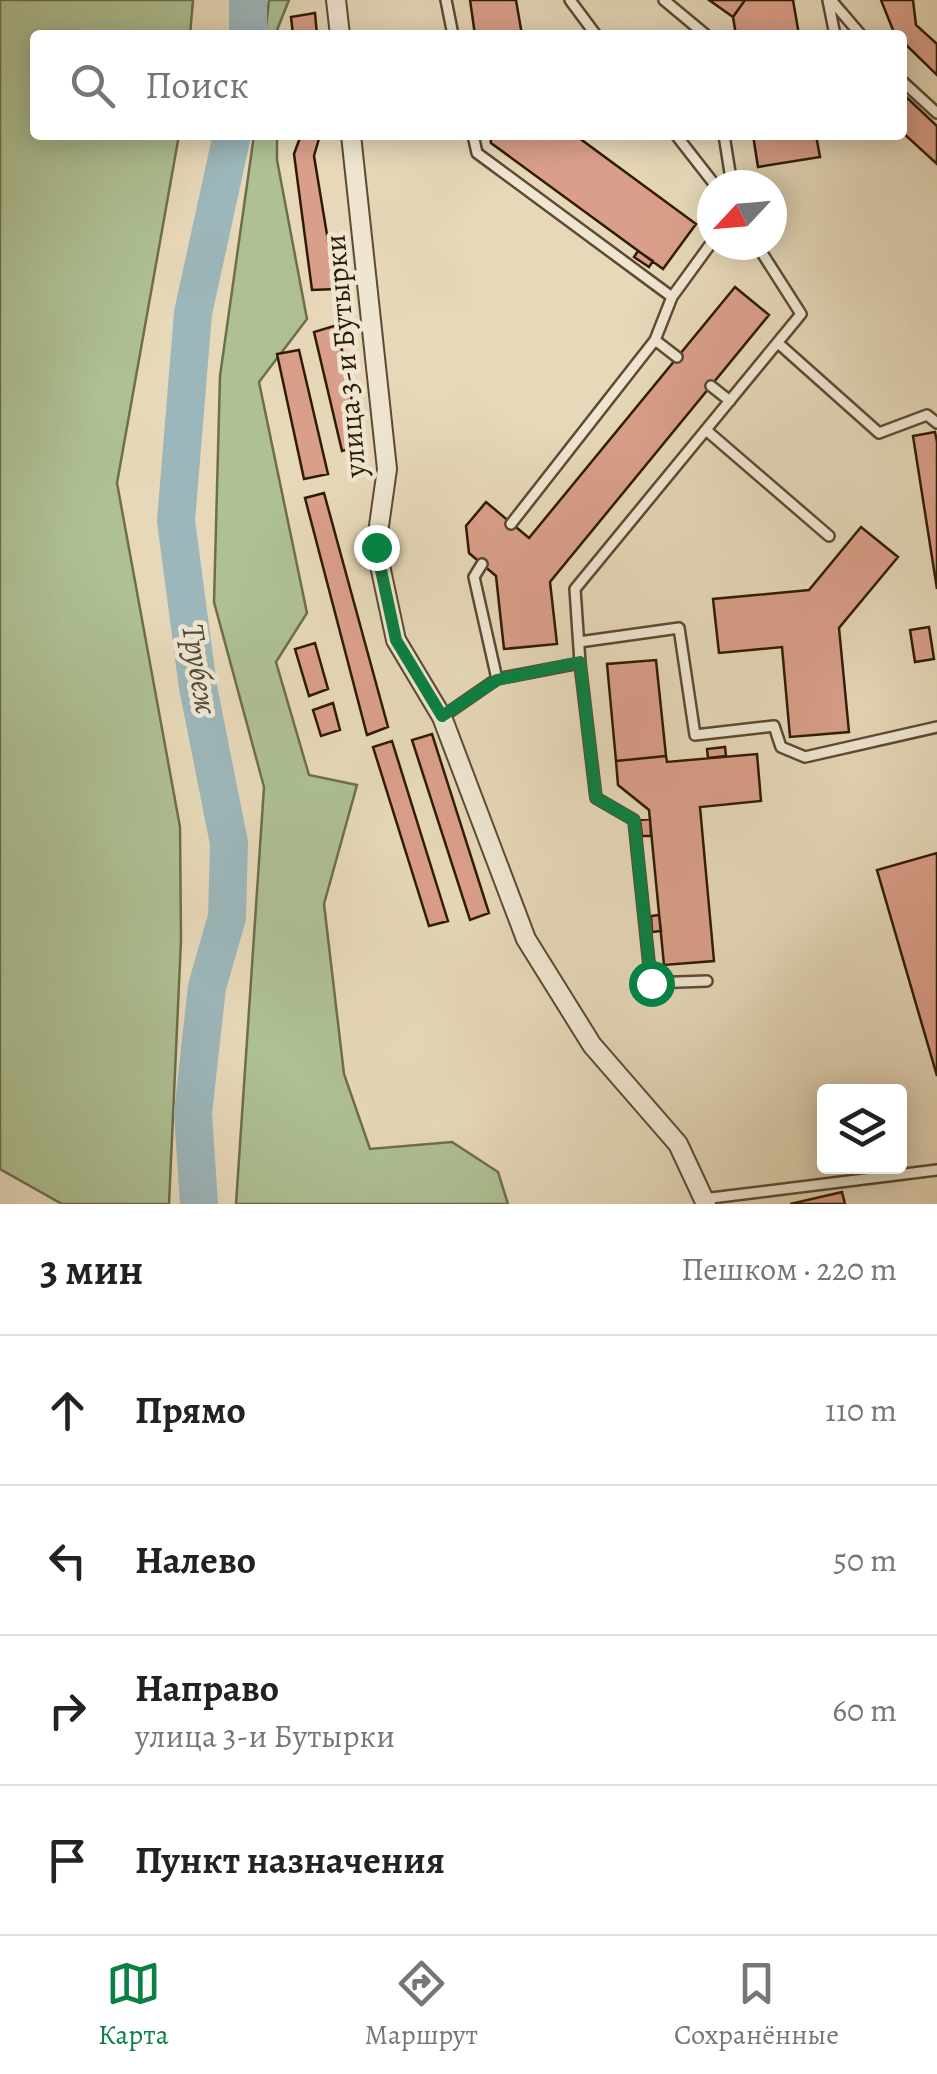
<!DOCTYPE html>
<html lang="ru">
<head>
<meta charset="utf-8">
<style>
  :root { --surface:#fff; --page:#f2f2f2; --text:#222; --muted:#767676; --line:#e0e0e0; --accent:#0b8043 }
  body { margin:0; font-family:Alegreya,serif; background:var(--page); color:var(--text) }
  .controls { position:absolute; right:30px; bottom:30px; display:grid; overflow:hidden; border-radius:10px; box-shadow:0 5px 25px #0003 }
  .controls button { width:90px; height:90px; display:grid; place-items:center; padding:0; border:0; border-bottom:2px solid var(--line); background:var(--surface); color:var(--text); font:50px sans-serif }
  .compass { position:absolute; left:697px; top:170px; width:90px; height:90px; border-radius:50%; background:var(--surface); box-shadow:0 5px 25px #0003; rotate:244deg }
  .stop { position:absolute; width:30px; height:30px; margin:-22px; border:8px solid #0b8043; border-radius:50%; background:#fff }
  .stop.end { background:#0b8043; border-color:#fff; box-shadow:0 2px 10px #0008 }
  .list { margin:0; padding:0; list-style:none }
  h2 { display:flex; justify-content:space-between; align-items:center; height:130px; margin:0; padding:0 40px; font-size:42px }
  h2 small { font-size:32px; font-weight:400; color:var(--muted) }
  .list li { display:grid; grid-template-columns:65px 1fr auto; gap:30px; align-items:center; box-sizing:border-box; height:150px; padding:0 40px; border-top:2px solid var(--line) }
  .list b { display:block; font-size:38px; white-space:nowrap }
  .list p { margin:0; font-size:32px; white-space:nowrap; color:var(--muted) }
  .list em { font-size:32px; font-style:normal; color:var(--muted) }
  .icon { flex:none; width:55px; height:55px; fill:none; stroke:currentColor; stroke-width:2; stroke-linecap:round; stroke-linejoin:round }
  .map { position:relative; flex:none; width:937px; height:1204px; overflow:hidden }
  .search { position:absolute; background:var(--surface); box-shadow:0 5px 25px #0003; left:30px; right:30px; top:30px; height:110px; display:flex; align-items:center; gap:25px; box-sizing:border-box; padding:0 35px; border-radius:10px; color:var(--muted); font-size:38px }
  .sheet { height:730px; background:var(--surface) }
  nav { display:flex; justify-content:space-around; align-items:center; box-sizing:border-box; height:140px; border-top:2px solid var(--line); background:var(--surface); font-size:28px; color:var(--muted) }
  nav a { display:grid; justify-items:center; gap:5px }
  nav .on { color:var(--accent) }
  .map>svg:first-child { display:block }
  .green { fill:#aec094; stroke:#6e6e4c; stroke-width:2.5 }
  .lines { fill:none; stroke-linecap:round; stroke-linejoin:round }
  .river { stroke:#9cb7bb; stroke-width:38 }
  .building { fill:#da9f8a; stroke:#2f1b05; stroke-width:2.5 }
  .service-casing { stroke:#5d4a32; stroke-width:14 }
  .minor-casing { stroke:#5d4a32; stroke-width:22 }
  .service { stroke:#efe6d2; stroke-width:9 }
  .minor { stroke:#efe6d2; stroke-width:18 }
  .route { stroke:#0b8043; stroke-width:12 }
  .labels { text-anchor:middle; stroke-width:9; stroke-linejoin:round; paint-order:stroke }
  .street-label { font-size:30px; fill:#2f1b05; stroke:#efe6d2 }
  .water-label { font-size:32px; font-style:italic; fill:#504a3c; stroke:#efe6d2 }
</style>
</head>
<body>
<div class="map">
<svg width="937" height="1204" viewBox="0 0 937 1204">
  <rect width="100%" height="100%" fill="#e6d8b9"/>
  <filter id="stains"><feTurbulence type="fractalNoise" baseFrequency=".002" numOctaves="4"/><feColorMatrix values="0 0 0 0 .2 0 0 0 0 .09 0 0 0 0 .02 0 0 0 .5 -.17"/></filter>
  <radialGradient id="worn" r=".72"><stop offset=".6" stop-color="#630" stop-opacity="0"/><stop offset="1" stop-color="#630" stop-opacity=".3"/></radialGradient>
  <path class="green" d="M0,0H193L190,35H35V135H179L117,483L180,827L181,940L169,1204H62L0,1169Z
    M269,0H289L275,35H265Z
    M254,135H277V160L307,319L259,382L307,613L276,662L309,775L357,785L324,904L344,1074L370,1149L452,1142L498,1172L508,1204H236L264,787L214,602L220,376Z"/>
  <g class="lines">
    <path class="river" d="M248,35V0
      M199,1204L193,1113L207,987L227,917L229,843L198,687L176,521L193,313L232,135"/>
  </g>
  <path class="building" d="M470,0H516L522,35H475Z
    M709,0H745L733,17Z
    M745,0H793L799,35H736L733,17Z
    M881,0H913L916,25L937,44V75L902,41V35H895Z
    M315,13L317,35H293L291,17Z
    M902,93L937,126V164L902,132Z
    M301,135H320L314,156L336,289L312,290L294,154Z
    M490,135H575L696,224L663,269L491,143Z
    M753,135H816L820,157L758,167Z
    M638,251L653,261L649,267L634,257Z
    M735,287L769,315L550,582L557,644L504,649L496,576L469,553L466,526L486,502L529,538Z
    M337,325L361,446L342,451L314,332Z
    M299,350L328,474L304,479L277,354Z
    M935,432L937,442V589L913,436Z
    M324,493L388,727L367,735L305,498Z
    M861,527L898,557L839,628L849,732L790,737L782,647L719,653L713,599L809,590Z
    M929,627L934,659L915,662L910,630Z
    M315,643L328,689L309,696L295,649Z
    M656,660L666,756L616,761L607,664Z
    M333,703L340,730L321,736L313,710Z
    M432,734L489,913L470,920L412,740Z
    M392,741L448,921L429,926L373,747Z
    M725,747L726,756L708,758L707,749Z
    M757,754L761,801L700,807L714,961L664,965L649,810L618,785L616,761L666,756L667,762Z
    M650,819L651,836H642L640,820Z
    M937,853V1076L877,870Z
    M659,915L661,931L652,932L651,916Z
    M842,1192L845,1204H790Z"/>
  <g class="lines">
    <g class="service-casing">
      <path id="service" d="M446,0L453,35
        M570,0L596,35
        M664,0L706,35
        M828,0L835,35
        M831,0L861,35
        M902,81L937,113
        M473,135L477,153L672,297
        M676,135L715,185
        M724,135L732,185
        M655,340L677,357
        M778,343L879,433L927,415L937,423
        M711,386L730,401
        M706,430L829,536
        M511,524L655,340L672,297L712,242
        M482,564L474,577L497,679
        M579,642L679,628L695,735L774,726L781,747L805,757L937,727
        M580,663L596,798L634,820L651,983L707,981
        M442,717L497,679L580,663L575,589L801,314L757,245
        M703,1199L937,1170"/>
    </g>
    <g class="minor-casing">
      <path id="minor" d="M336,0L340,35
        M351,135L387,469L376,547L396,640L442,717L526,939L592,1045L678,1144L706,1204"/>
    </g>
    <use href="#service" class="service"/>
    <use href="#minor" class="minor"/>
  </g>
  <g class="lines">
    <path class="route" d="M376,547L396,640L442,716L497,680L580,662L596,798L634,820L651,983"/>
  </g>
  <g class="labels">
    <g class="street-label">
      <text transform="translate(345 356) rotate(-95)" y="10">улица 3-и Бутырки</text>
    </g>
    <g class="water-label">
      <text transform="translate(200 669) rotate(81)" y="11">Трубеж</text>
    </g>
  </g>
  <rect width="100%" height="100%" filter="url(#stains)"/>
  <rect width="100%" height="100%" fill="url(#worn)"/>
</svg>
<div class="controls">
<button><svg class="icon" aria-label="layers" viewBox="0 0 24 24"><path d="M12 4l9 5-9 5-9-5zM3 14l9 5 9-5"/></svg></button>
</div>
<svg class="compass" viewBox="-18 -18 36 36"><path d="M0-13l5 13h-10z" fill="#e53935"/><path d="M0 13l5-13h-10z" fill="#767676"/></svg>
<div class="stop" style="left:651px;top:983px"></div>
<div class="stop end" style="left:376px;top:547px"></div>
<div class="search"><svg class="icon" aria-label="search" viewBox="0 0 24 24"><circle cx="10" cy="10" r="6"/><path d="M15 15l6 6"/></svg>Поиск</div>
</div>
<section class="sheet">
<h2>3 мин<small>Пешком · 220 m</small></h2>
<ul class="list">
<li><svg class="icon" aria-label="ahead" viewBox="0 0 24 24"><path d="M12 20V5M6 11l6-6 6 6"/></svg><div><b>Прямо</b></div><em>110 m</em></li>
<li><svg class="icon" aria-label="left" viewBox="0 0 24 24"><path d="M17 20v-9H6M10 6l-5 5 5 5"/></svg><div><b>Налево</b></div><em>50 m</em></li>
<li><svg class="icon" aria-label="right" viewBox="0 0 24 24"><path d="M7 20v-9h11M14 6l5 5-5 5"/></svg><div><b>Направо</b><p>улица 3-и Бутырки</p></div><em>60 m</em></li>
<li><svg class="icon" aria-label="arrive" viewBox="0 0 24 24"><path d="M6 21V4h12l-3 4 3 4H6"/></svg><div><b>Пункт назначения</b></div></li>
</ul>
</section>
<nav>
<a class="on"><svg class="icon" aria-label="map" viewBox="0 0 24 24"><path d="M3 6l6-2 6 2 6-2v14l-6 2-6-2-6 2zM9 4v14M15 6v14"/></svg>Карта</a>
<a><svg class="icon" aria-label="directions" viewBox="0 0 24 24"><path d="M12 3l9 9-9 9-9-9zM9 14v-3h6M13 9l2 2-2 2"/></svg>Маршрут</a>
<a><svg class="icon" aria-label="saved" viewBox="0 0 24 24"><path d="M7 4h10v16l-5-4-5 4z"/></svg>Сохранённые</a>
</nav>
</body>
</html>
